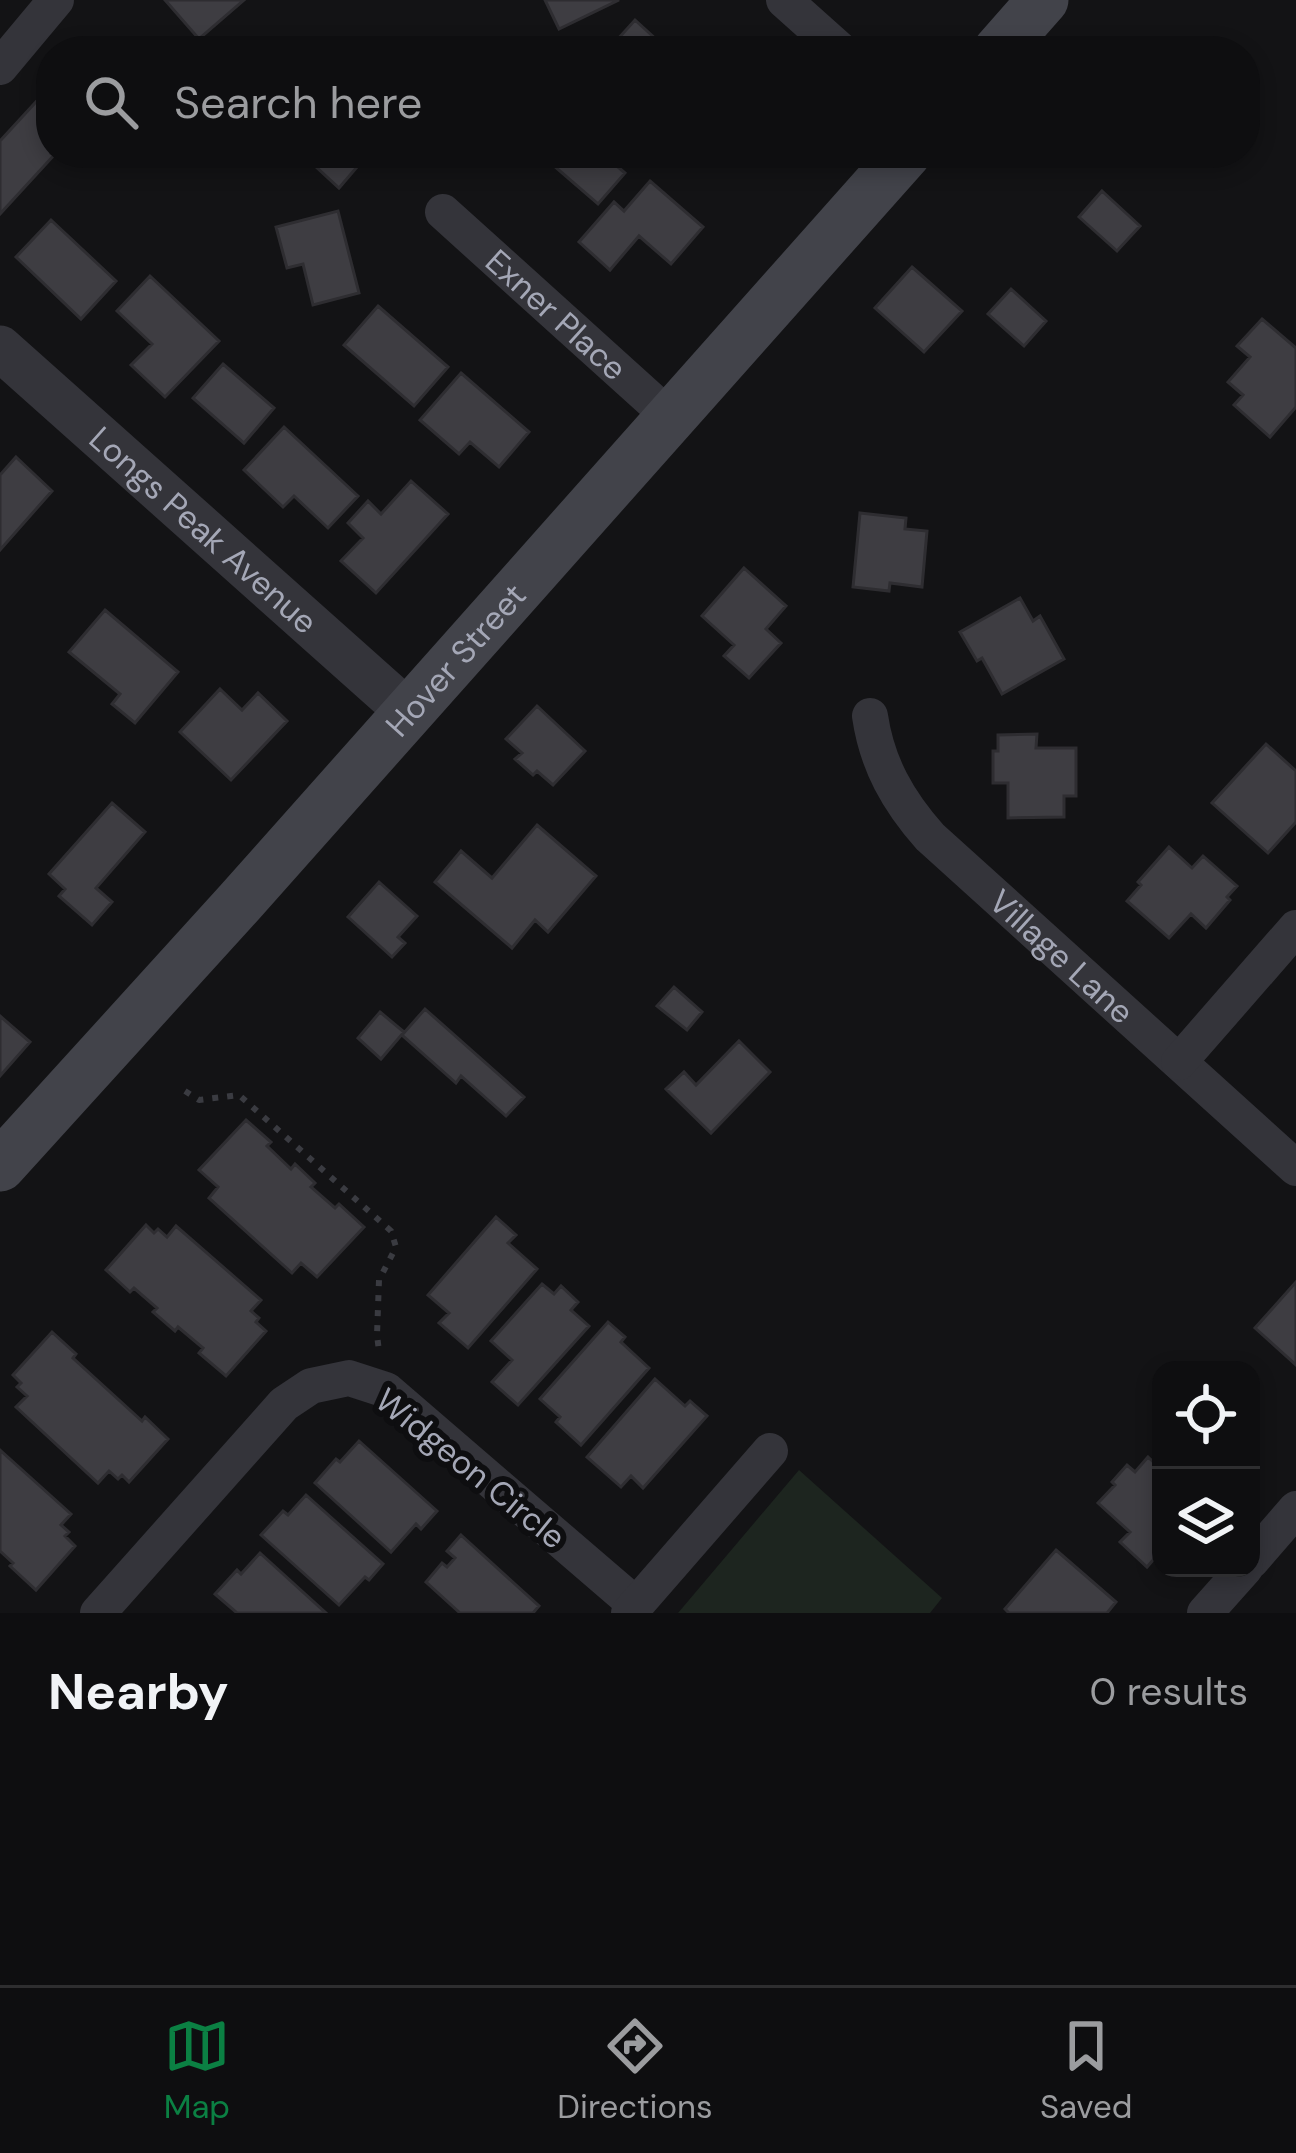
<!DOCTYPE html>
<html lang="en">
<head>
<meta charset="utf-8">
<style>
  :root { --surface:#0e0e10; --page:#171719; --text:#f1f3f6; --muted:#9b9c9f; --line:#2e2e30; --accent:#0b8043 }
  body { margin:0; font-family:"DM Sans",sans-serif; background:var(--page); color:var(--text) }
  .controls { position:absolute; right:36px; bottom:36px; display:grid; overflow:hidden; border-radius:24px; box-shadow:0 6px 18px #0003 }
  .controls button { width:108px; height:108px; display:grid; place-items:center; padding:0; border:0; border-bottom:3px solid var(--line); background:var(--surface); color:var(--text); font:60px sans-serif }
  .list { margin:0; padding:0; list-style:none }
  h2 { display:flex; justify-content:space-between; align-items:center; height:156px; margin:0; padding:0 48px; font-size:51px }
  h2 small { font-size:39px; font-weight:400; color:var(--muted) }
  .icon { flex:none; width:66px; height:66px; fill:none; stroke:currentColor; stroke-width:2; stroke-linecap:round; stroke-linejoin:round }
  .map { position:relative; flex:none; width:1296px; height:1613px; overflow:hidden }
  .search { position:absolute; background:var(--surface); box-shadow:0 6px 18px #0003; left:36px; right:36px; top:36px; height:132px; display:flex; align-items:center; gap:30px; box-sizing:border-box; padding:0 42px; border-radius:48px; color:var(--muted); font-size:45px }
  .sheet { height:372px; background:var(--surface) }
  nav { display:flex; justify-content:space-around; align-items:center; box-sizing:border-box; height:168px; border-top:3px solid var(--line); background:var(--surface); font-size:33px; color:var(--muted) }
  nav a { display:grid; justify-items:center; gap:6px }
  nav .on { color:var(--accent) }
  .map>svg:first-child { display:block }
  .green { fill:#1d251f }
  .building { fill:#3e3d42; stroke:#2e2d31; stroke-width:3 }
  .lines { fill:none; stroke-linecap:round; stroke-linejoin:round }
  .path { stroke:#3a3b41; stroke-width:6; stroke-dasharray:6 9; stroke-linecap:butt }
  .minor { stroke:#34343a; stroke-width:36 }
  .tertiary { stroke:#34343a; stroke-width:45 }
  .secondary { stroke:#42434a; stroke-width:51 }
  .labels { text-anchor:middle; stroke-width:12; stroke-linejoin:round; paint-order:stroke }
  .street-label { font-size:33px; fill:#a4a7b6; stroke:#0e0e10 }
</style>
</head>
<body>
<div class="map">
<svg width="1296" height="1613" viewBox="0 0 1296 1613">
  <rect width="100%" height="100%" fill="#131315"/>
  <path class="green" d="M799,1470L942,1598L930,1613H678Z"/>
  <path class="building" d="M165,0H244L199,39Z
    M545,0H619L559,29Z
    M635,20L669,51H607Z
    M46,91L51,96V153H56L0,214V141Z
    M301,153H369L339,188Z
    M539,153H602L625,173L598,204Z
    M650,181L703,227L671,264L639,236L610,270L579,242L614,202L624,211Z
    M1102,191L1140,226L1117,251L1079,217Z
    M338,211L359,293L313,305L303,264L287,268L276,227Z
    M51,220L116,281L81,319L16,257Z
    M912,267L962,311L924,352L875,308Z
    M150,276L219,341L165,397L131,365L152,344L117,311Z
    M1011,289L1046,321L1024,346L988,314Z
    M378,306L448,367L414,406L344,345Z
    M1262,319L1296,348V407L1270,437L1234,405L1243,395L1228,382L1250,357L1237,346Z
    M223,364L274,408L244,443L193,398Z
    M461,373L529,432L499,467L470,442L459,454L420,420Z
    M284,427L358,496L328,528L294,496L283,507L244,470Z
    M16,457L52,491L0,550V475Z
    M411,481L448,514L376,593L341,561L363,538L348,523L368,501L381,514Z
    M860,513L906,518L905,529L927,531L922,587L890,583L889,591L853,587Z
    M744,568L786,606L766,629L781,643L749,678L724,656L734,645L702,616Z
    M1020,598L1033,621L1040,616L1064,659L1002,694L982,658L977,661L960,632Z
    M105,610L178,672L135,723L112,704L120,694L69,652Z
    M220,689L242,710L258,693L287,721L231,780L180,732Z
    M537,706L585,751L553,785L537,771L533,775L515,759L522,753L506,739Z
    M1037,734L1036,748H1076V796H1064V817L1008,818V783H993V751H998V735Z
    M1266,744L1296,771V822L1268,853L1212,803Z
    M112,803L145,832L96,888L112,902L92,925L59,896L65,889L49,874Z
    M537,825L596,876L548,932L535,920L512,948L435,882L461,851L492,878Z
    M1169,847L1192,868L1203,856L1237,886L1227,897L1230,900L1206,928L1191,914L1169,938L1127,901L1141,885L1138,882Z
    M379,882L417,916L398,937L405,943L392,957L348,917Z
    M674,987L702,1012L687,1030L657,1006Z
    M425,1009L524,1097L506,1116L461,1076L456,1083L402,1035Z
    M380,1012L404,1032L381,1059L358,1038Z
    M0,1016L30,1042L0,1076Z
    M739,1041L770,1072L711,1133L666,1089L684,1072L696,1085Z
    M246,1120L271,1142L267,1146L291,1169L295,1164L315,1183L311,1187L335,1208L339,1204L364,1227L317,1277L301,1263L292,1273L209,1198L218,1187L199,1170Z
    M496,1217L516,1235L508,1243L537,1269L468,1348L439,1323L449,1313L428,1295Z
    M146,1225L154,1233L158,1229L167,1237L176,1226L261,1300L251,1311L259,1318L256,1322L266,1331L226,1376L199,1353L203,1348L178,1327L175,1331L153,1312L157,1308L134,1288L130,1292L106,1270Z
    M1296,1282V1365L1255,1328Z
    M542,1284L554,1294L561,1286L578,1302L571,1310L589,1326L518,1405L492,1382L512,1360L491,1341Z
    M608,1322L625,1337L621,1342L649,1368L581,1445L556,1422L560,1417L540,1399Z
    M52,1332L76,1354L73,1358L142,1421L145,1417L168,1439L129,1482L122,1475L118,1479L109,1471L98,1483L16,1407L27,1396L17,1387L21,1383L13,1375Z
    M655,1379L685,1406L690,1401L707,1416L643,1488L631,1476L621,1487L587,1457Z
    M359,1441L437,1511L421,1529L416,1524L391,1552L315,1483L336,1459L340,1462Z
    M0,1450L71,1514L61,1525L69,1532L65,1536L75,1546L36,1590L10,1566L13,1563L0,1551Z
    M1148,1457L1161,1469V1551L1147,1567L1120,1542L1130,1532L1098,1503L1115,1485L1112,1482L1127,1465L1135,1472Z
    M306,1495L383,1564L369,1580L365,1577L339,1605L261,1535L283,1511L288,1515Z
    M461,1535L539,1606L533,1613H460L426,1582L442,1563L447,1567L455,1558L447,1551Z
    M1056,1550L1116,1602L1107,1613H1009L1005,1609Z
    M260,1553L326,1613H237L215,1594L237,1570L241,1574Z"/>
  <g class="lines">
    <path class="path" d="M185,1091L199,1100L239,1095L391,1231L396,1247L379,1280L377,1335L379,1351"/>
    <g class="minor">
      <path d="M784,0L841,51"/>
      <path d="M0,67L56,0"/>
      <path id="s1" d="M443,212L670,417"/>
      <path id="s2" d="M870,716C877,764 898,801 930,837L1296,1168"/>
      <path d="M1179,1062L1296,928"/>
      <path d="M1251,1561L1296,1509"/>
      <path d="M98,1613L284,1404L311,1386L349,1378L386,1390L636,1605"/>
      <path d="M629,1613L770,1451"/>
      <path d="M1205,1613L1245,1568"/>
    </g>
    <path class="tertiary" id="s3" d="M0,348L407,711"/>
    <g class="secondary">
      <path d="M998,51L1043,0"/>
      <path id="s4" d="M0,1166L239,903L906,153"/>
    </g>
  </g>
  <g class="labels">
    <g class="street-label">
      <text dy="12" stroke="none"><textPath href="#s1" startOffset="153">Exner Place</textPath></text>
      <text dy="12" stroke="none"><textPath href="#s3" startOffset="273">Longs Peak Avenue</textPath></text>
      <text dy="12" stroke="none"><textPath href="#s4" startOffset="681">Hover Street</textPath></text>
      <text dy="12" stroke="none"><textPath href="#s2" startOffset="315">Village Lane</textPath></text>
      <text transform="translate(471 1468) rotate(39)" y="12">Widgeon Circle</text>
    </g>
  </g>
</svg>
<div class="controls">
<button><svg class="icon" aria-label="locate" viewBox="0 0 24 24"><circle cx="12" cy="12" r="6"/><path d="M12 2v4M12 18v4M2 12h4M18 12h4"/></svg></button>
<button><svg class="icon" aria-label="layers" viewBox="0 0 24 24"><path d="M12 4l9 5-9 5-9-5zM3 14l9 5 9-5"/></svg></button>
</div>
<div class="search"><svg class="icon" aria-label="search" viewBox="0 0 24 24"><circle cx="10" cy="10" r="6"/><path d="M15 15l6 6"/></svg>Search here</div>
</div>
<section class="sheet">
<h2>Nearby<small>0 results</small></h2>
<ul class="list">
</ul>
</section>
<nav>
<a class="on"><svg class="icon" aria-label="map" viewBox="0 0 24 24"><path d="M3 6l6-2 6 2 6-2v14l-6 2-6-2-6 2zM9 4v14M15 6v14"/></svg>Map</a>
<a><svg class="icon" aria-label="directions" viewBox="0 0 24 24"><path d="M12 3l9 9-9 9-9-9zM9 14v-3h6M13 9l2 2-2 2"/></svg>Directions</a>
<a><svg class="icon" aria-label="saved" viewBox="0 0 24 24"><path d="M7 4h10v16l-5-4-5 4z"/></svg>Saved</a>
</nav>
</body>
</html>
